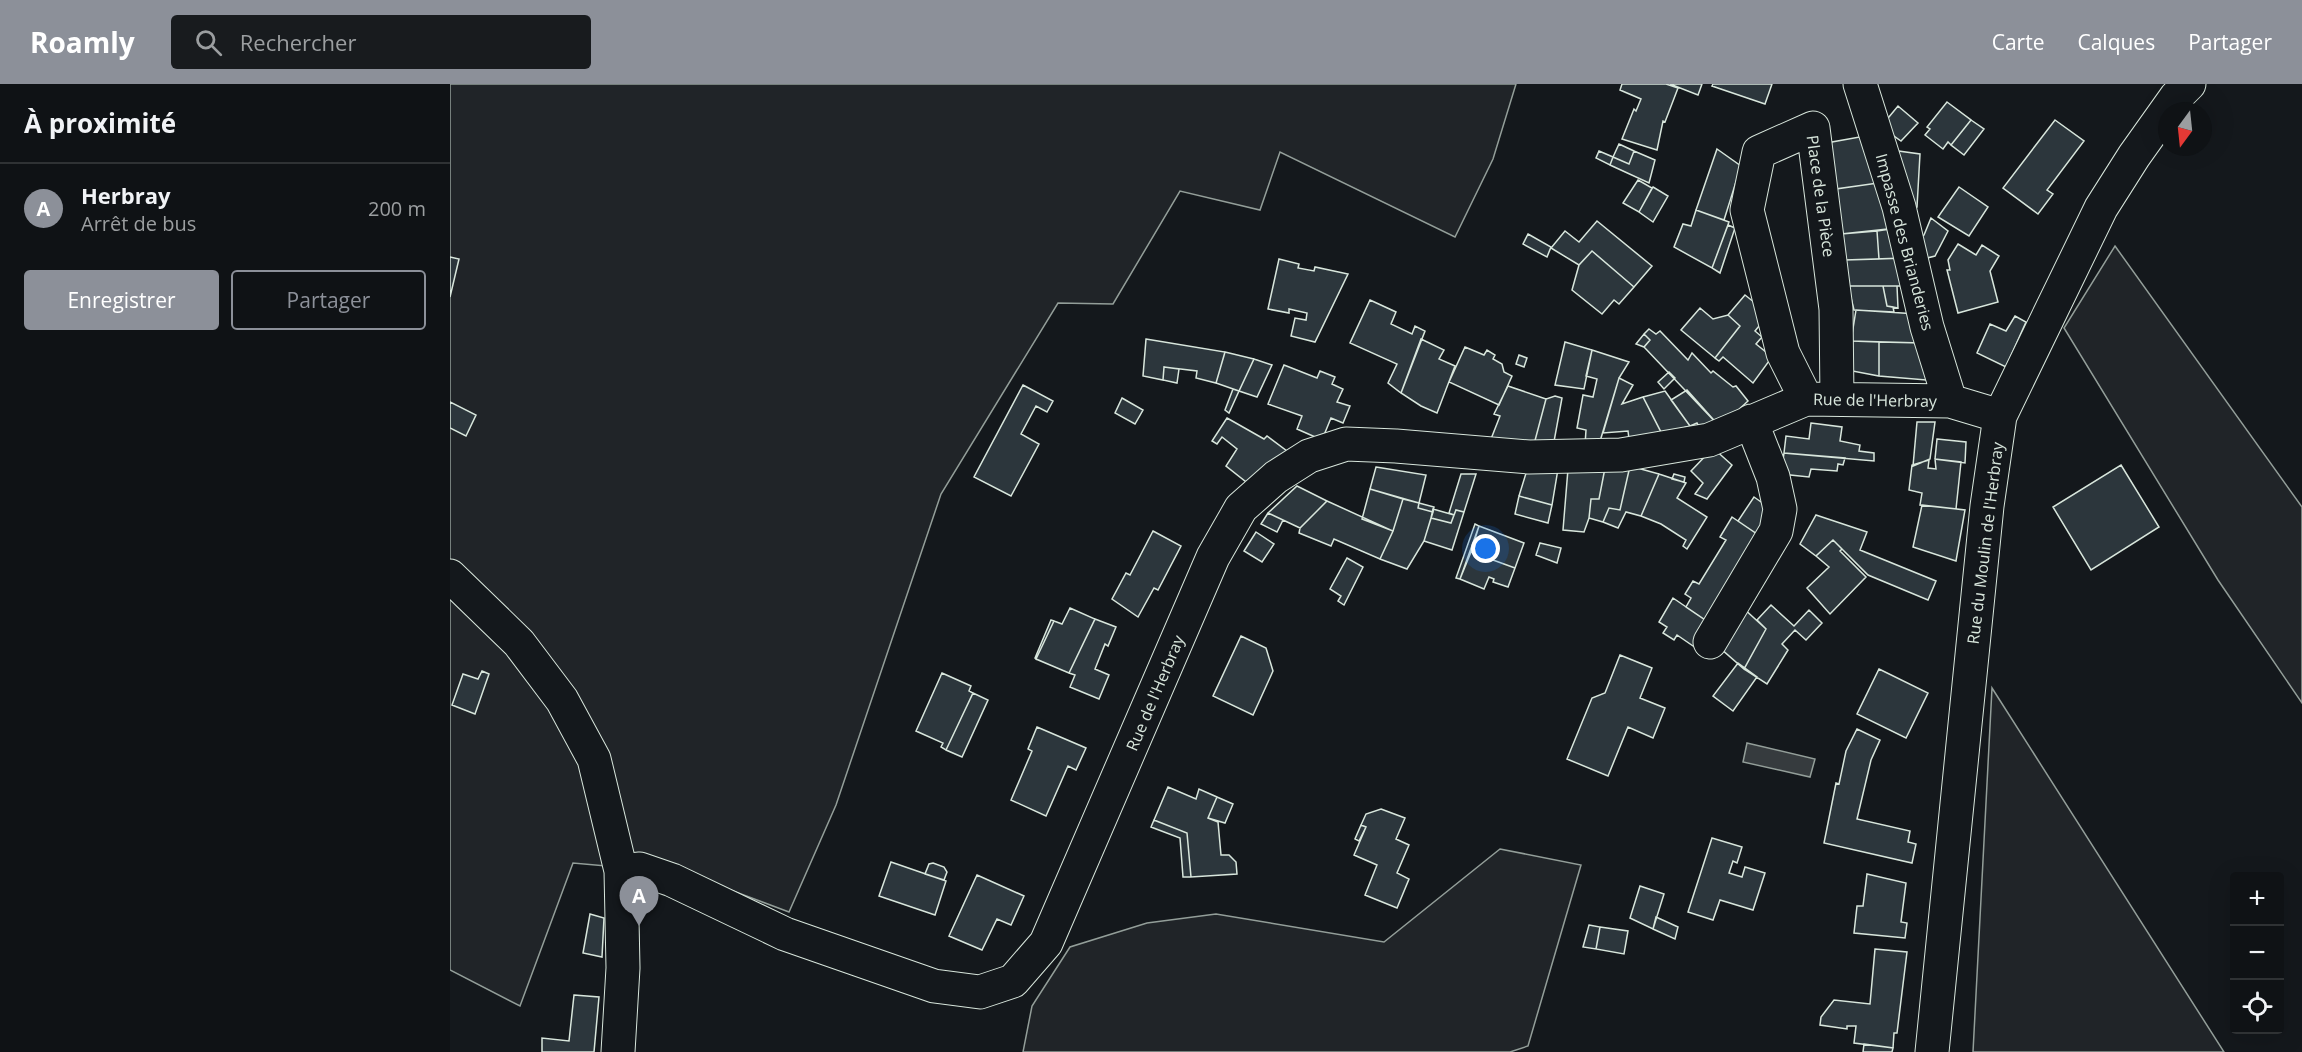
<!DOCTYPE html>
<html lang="fr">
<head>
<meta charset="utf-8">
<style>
  :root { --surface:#0f1215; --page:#181b1e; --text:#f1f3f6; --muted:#9b9ea0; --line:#2f3234; --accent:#8c9099 }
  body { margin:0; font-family:"Open Sans",sans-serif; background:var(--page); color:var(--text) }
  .controls { position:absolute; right:18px; bottom:18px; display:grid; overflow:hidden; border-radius:6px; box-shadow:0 6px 24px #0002 }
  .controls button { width:54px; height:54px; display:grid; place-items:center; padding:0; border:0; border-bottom:2px solid var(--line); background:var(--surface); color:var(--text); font:30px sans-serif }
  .compass { position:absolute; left:1708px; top:18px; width:54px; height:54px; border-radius:50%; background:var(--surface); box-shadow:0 6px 24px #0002; rotate:195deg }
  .you { position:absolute; left:1036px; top:465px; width:21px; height:21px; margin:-15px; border:4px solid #fff; border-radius:50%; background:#1a73e8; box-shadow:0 0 0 9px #1a73e833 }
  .badge { display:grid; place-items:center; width:39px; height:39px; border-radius:50%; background:var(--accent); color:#fff; font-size:20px; font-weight:700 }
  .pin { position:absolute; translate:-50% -50px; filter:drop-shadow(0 2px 3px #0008) }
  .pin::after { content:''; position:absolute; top:32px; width:21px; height:18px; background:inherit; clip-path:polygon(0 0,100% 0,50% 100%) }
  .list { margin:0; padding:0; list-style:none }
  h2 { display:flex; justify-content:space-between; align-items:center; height:78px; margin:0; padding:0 24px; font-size:26px }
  h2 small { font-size:20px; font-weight:400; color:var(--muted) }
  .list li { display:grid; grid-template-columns:39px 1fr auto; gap:18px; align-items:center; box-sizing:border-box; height:90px; padding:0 24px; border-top:2px solid var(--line) }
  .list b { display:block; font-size:22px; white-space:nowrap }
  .list p { margin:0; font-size:20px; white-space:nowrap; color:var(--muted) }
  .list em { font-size:20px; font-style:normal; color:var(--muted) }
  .actions { display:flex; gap:12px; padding:18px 24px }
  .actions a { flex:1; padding:14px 0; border:2px solid var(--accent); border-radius:6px; text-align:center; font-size:21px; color:var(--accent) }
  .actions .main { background:var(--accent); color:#fff }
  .icon { flex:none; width:33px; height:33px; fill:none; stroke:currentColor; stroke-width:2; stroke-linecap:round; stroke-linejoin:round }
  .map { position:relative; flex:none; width:1852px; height:968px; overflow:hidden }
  header { display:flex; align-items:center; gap:36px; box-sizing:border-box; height:84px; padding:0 30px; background:var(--accent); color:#fff }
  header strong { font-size:28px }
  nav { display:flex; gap:33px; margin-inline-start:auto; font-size:21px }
  .search { width:420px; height:54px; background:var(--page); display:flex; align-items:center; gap:15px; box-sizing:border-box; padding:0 21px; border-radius:6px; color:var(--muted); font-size:22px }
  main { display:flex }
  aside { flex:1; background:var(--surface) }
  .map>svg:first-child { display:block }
  .green { fill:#202428; stroke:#939e99; stroke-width:1.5 }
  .water { fill:#363b3e; stroke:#939e99; stroke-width:1.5 }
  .building { fill:#2c363c; stroke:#d8e6dc; stroke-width:1.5 }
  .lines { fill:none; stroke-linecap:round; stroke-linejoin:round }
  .minor-casing { stroke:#d8e6dc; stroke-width:35 }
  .minor { stroke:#14181c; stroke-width:33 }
  .labels { text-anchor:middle; stroke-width:4.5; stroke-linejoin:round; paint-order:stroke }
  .street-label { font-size:16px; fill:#d8e6dc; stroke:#14181c }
</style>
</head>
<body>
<header>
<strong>Roamly</strong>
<div class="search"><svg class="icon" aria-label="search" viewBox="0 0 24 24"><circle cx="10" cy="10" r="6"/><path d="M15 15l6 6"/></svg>Rechercher</div>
<nav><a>Carte</a><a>Calques</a><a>Partager</a></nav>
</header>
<main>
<aside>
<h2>À proximité<small></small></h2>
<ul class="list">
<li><span class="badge">A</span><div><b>Herbray</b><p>Arrêt de bus</p></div><em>200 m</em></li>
</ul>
<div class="actions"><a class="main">Enregistrer</a><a>Partager</a></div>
</aside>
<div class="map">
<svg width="1852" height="968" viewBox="0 0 1852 968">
  <rect width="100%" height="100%" fill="#14181c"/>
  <path class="green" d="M0,0H1066L1043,75L1005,153L830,68L810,126L730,107L663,220L608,219L491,410L386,721L339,828L235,789L123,779L70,922L0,886Z
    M1665,162L1852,423V619L1768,496L1614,244Z
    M1542,604L1774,968H1523Z
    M1050,765L1131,781L1078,962L1060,968H573L582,922L620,863L697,839L766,830L934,858Z"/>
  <path class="water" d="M1297,659L1365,675L1360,693L1293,678Z"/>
  <path class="building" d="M1172,0H1216L1228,4L1215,38L1213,37L1207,66L1172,55L1184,25L1186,27L1191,15L1170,6Z
    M1220,0H1252L1248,11Z
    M1263,0H1322L1315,20L1262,2Z
    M1497,18L1521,36L1501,61L1498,58L1493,65L1475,51L1480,45L1477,43Z
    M1448,22L1468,39L1451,57L1437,47L1434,39Z
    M1521,36L1534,45L1514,71L1501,61Z
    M1605,36L1634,57L1597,106L1603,110L1588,130L1553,104Z
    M1415,52L1435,98L1386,105L1381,60L1382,58Z
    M1169,60L1184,67L1179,80L1163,73Z
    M1267,65L1291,82L1274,136L1246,126Z
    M1441,66L1470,70L1467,123L1454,124Z
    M1149,67L1163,73L1160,81L1146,74Z
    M1184,67L1205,76L1199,99L1160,81L1163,73L1179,80Z
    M1188,96L1202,104L1189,128L1173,119Z
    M1435,98L1447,144L1391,150L1386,105Z
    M1203,103L1218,112L1203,138L1189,128Z
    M1509,103L1538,123L1519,152L1488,133Z
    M1246,126L1279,138L1262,184L1224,163L1233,140L1241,142Z
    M1481,134L1498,147L1485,172L1469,176L1465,157L1474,151Z
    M1147,137L1202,182L1184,203L1142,167L1129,181L1101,164L1115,147L1129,158Z
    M1278,141L1285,144L1270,189L1262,184Z
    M1447,144L1454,174L1429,175L1427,147Z
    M1427,147L1429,175L1395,176L1391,150Z
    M1078,150L1101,163L1097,173L1073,160Z
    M1508,160L1526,171L1532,161L1549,172L1540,187L1548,218L1508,229L1497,186H1500L1498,176Z
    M1142,167L1184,203L1169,220L1164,216L1152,230L1122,206L1129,181Z
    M0,173L9,175L0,213Z
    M1454,174L1460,202H1398L1395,176Z
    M829,175L849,180L848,184L864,187L865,183L898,190L865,258L841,252L845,234L856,236L857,229L839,225V229L818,225Z
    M1398,202H1433L1437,222L1443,223L1444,228L1404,226Z
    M1433,202H1447L1448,224L1437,222Z
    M1295,211L1319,230L1305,247L1312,253L1306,260L1322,273L1303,299L1273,273L1269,277L1265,274L1290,242L1278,231Z
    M920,216L946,228L941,240L962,250L965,242L975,247L951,309L938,299L947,280L900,259Z
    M1250,224L1263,235L1278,231L1290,242L1265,274L1231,246Z
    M1406,226L1467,230L1472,259L1401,257Z
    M1565,232L1576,238L1556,283L1527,269L1540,240L1556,247Z
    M1199,245L1206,250L1210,247L1238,276L1242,269L1261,289L1263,287L1283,303L1286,302L1298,317L1270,343L1194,263L1200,256L1194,250Z
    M1194,250L1200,256L1194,263L1186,260Z
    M696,255L775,268L766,299L746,294L747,287L714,283L713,296L693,292Z
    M971,255L994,266L989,275L1005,282L987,329L971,322L951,309Z
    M1401,257L1429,258V292L1397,286Z
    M1115,258L1142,266L1134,305L1105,301Z
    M1429,258L1472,259L1476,296L1429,292Z
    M1015,263L1034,271L1037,266L1045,271L1043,275L1052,280L1054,288L1062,292L1049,321L999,298Z
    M1142,266L1179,278L1169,294L1148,364L1135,361L1136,346L1127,344L1133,311L1143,313L1147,295L1136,292Z
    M775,268L804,275L789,307L766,299Z
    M1069,271L1077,274L1074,283L1066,280Z
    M804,275L822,281L807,313L789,307Z
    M834,281L867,294L870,287L885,293L882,300L893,305L887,318L900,322L893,339L881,334L872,356L847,345L852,332L818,320Z
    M714,283L729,285L727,299L713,296Z
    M1219,288L1225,294L1214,305L1208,298Z
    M1169,294L1183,301L1172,320L1193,313L1212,350L1179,355L1178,347L1153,349Z
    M573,301L603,317L597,328L586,322L571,350L589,360L561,412L524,393Z
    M1058,302L1096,315L1083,364L1041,355L1050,332L1044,330Z
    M783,305L789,307L779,329L775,326Z
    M1237,306L1270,343L1253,350L1247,339L1240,342L1221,316Z
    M1215,307L1240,342L1212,350L1193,313Z
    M1105,312L1112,314L1103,363L1083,364L1096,315Z
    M672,314L693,326L685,340L665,329Z
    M0,318L26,331L16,352L0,344Z
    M777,334L814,355L817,352L837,367L800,401L776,382L787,365L772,353L767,360L762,357Z
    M1467,338H1485L1480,375L1463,382Z
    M1361,339L1392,343L1390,357L1410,361L1409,367L1424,369V377L1334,369L1336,352L1359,355Z
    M1487,355L1516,358L1515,379L1485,375Z
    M1263,364L1282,381L1257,415L1245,410L1253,399L1241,387Z
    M1334,369L1395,374L1393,381L1388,380L1387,387L1361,385L1359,393L1331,390Z
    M1485,375L1511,378L1506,425L1470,421L1472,409L1459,406L1462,381L1479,376L1478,384L1486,385Z
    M1671,381L1709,443L1641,486L1603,423Z
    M1180,382L1209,390L1191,432L1176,428L1168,444L1153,438L1159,424L1170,426Z
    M1180,382L1170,426L1159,424L1153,438L1139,434L1141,415H1149L1155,384Z
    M926,383L976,391L969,419L920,405Z
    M1155,384L1149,415H1141L1139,434L1134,448L1113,446L1118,385Z
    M1108,385L1102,421L1069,412L1077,386Z
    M1011,390H1026L1014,428L1006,426L1004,431L999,429Z
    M1209,390L1236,399L1227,414L1257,433L1237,465L1233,462L1236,456L1211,440L1191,432Z
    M1224,390L1235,393L1234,398L1222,395Z
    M847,402L877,417L850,444L818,429Z
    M920,405L953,415L943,447L912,435Z
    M1069,412L1102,421L1098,439L1065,430Z
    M1304,413L1321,425L1307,450L1288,437Z
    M953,415L969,419L968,424L983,428L974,457L957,485L930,475L943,447Z
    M877,417L943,447L930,475L884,455L881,462L849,449L850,444Z
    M969,419L984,423L983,428L968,424Z
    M1472,421L1515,426L1506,477L1463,463Z
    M983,425L1004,431L1001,439L981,434Z
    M1006,426L1014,428L1002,466L974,457L981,434L1001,439Z
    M818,429L833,436L827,448L811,440Z
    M1366,431L1417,448L1410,466L1486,497L1478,516L1418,491L1383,456L1366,472L1350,460Z
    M1282,433L1307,450L1261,540L1236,523L1241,514L1235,510L1243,497L1249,500L1276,456L1270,453Z
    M1025,440L1029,442L1010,495L1006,494Z
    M1029,442L1074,459L1065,484L1021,468Z
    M703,447L731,462L708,506L704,504L688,533L662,515L676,489L680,491Z
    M806,448L824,460L812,478L794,467Z
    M1383,456L1392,465L1390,467L1416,493L1380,530L1357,504L1379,483L1366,472Z
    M1090,459L1111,464L1107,479L1086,471Z
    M1021,468L1065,484L1058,503L1043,498L1044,495L1039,493L1034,505L1010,495Z
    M897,474L913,483L894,521L888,517L891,512L880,505Z
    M1223,514L1261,540L1246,564L1227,551L1224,556L1213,549L1217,543L1209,538Z
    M1321,521L1344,542L1359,526L1372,539L1356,556L1345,546L1332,560L1338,566L1317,600L1294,585L1316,545L1307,536Z
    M1292,523L1316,545L1294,585L1270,564Z
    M620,524L645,535L619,589L586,575L604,537L612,540Z
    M645,535L666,543L658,562L655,560L645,585L659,591L649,615L620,603L625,591L619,589Z
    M601,536L604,537L586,575L585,574Z
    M791,552L816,564L823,587L803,631L763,612Z
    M1170,571L1202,584L1190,614L1215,624L1203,654L1178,643L1158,692L1117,675L1142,614L1155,609Z
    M1288,579L1307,593L1283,627L1263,612Z
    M1429,585L1478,609L1456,654L1407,630Z
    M32,587L39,590L25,630L2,621L13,590L28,595Z
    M492,589L521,602L519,607L523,609L496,666L491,663L493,659L466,647Z
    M523,609L538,616L512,673L496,666Z
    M587,643L636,664L626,686L618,682L596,732L561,716L582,667L578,665Z
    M1407,645L1430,656L1421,676L1407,735L1460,747L1458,758L1466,760L1462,779L1374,759L1386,699L1389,700L1396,667Z
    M718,703L746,715L749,705L767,713L758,734L768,738L771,771H779L786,778L787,790L741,793L737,749L704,736Z
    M767,713L783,720L775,739L758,734Z
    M931,725L955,734L946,755L959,761L947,789L959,795L947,824L915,811L927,781L904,771L916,743L911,741L916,730Z
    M704,736L737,749L741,793H733L730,754L701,743Z
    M911,741L916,743L909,757L905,755Z
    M1262,754L1292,763L1287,779L1283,777L1279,789L1292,793L1295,783L1315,789L1303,826L1270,816L1263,836L1238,828Z
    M441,778L496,797L485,831L429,812Z
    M483,779L494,783L497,788L494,796L475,790L479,780Z
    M1417,790L1456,799L1451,838L1457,839L1455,854L1404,849L1407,822H1413Z
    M527,791L574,812L561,841L547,835L532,866L499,852Z
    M1190,802L1214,810L1203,845L1180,834Z
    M140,830L154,834L152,873L133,869Z
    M1206,833L1228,843L1225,855L1203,845Z
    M1139,841L1150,843L1146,865L1133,863Z
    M1150,843L1178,847L1174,870L1146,865Z
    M1425,865L1457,868L1447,949H1444L1443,964L1404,959L1406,942H1397V945L1370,941L1371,933L1384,916L1420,920Z
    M124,911L149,913L144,968H92V954L119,957Z
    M1414,960L1443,964L1442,968H1413Z"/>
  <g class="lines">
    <g class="minor-casing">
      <path id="minor" d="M1410,0L1449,123L1477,243L1500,317
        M1356,315L1333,269L1297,126L1309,68L1363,44L1386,225L1387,315
        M0,492L69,559L112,616L144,675L171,787L173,884L168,968
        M1260,558L1326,447L1330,425L1323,393L1301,337
        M171,787L190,785L222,796L335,850L484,902L530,908L563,897L596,859L763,473L791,424L826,393L859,372L896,360L946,362L1079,373L1171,371L1259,356L1356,315L1500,317L1550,332
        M1482,968L1537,422L1550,332L1651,124L1684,72L1726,13L1739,0"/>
    </g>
    <use href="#minor" class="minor"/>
  </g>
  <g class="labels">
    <g class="street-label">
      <text transform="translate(1371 112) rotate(82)" y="6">Place de la Pièce</text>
      <text transform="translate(1455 158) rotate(75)" y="6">Impasse des Brianderies</text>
      <text transform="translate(1425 316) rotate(1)" y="6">Rue de l'Herbray</text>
      <text transform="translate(1535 459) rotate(-83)" y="6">Rue du Moulin de l'Herbray</text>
      <text transform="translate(705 609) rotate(-67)" y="6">Rue de l'Herbray</text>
    </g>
  </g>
</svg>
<div class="controls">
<button>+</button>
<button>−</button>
<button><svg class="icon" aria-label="locate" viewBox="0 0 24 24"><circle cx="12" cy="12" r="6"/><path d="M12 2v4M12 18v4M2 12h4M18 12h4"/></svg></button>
</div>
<svg class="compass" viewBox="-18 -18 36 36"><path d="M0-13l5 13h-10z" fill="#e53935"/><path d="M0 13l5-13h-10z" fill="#9b9ea0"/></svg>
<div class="you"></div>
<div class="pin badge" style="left:189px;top:842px">A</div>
</div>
</main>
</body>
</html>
